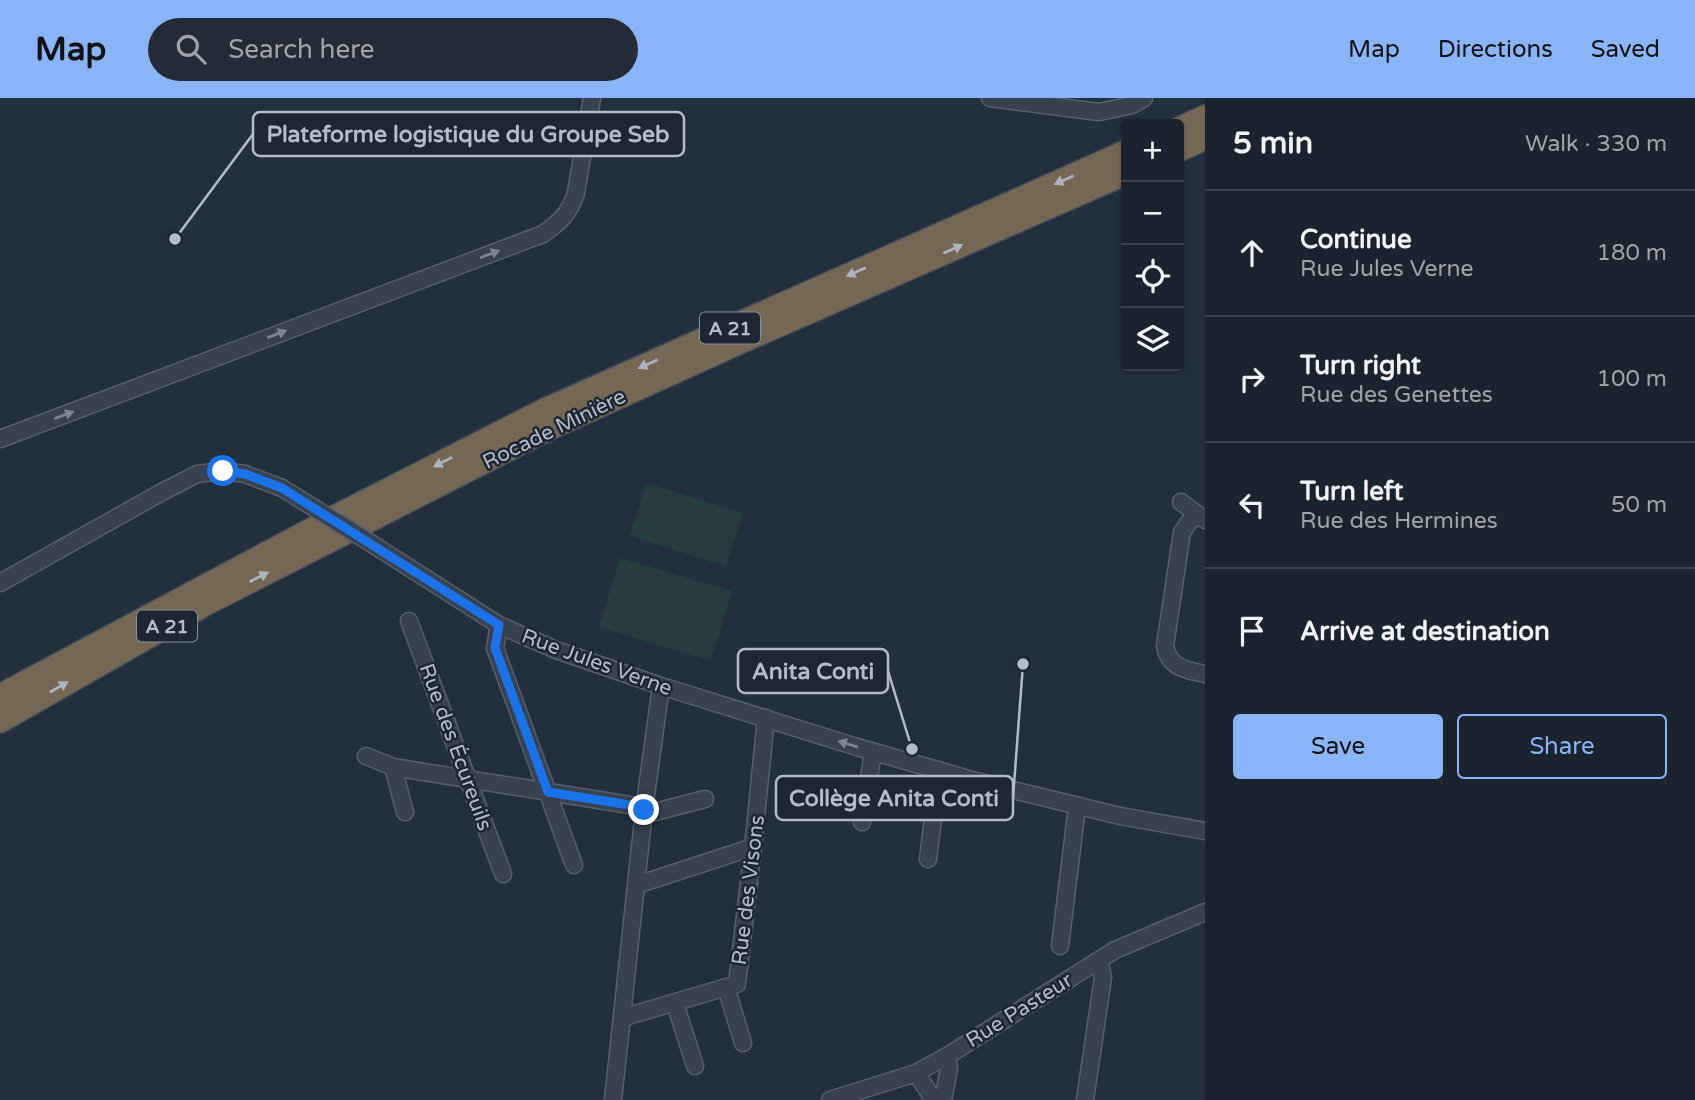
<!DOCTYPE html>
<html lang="en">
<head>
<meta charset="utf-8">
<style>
  :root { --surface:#1b232e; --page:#242b36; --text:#f1f3f6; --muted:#a0a4aa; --line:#39404a; --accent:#8ab4f8 }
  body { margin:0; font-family:"Varela Round",sans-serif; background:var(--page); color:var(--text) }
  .controls { position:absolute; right:21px; top:21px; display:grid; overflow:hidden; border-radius:7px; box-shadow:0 2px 5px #0004 }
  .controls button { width:63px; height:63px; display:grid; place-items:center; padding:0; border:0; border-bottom:2px solid var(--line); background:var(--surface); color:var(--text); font:35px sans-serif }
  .stop { position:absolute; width:21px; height:21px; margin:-16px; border:5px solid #1a73e8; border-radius:50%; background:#fff }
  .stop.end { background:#1a73e8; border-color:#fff; box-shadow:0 2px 7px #0008 }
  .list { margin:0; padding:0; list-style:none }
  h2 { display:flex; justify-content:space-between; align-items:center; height:91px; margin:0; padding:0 28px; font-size:30px }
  h2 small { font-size:23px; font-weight:400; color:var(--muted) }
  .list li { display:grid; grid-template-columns:46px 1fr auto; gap:21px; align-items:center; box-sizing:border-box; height:126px; padding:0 28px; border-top:2px solid var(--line) }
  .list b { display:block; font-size:26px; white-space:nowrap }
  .list p { margin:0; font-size:23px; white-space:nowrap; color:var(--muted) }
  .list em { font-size:23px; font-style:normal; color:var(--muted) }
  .actions { display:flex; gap:14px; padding:21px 28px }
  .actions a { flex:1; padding:16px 0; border:2px solid var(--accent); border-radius:7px; text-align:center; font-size:24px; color:var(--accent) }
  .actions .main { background:var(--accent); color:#111 }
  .icon { flex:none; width:38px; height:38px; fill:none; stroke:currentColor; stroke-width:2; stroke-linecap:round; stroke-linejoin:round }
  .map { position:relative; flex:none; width:1205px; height:1002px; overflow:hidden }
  header { display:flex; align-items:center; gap:42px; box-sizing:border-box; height:98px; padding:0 35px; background:var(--accent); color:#111 }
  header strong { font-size:33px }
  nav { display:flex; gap:38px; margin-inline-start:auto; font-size:24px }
  .search { width:490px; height:63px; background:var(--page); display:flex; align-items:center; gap:18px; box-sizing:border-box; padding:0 24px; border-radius:38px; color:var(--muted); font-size:26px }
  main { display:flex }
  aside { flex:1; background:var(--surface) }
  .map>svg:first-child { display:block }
  .park { fill:#263c3f }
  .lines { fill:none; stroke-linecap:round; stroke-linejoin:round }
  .minor-casing { stroke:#565f6c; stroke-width:19 }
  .highway-casing { stroke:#434c59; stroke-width:26 }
  .minor { stroke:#38414e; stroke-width:16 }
  .highway { stroke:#746855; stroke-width:23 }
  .minor-bridge-casing { stroke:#565f6c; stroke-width:19; stroke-linecap:butt }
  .minor-bridge { stroke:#38414e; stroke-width:16 }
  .oneway { fill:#aeb4bd }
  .oneway2 { fill:#7c8592 }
  .route { stroke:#1a73e8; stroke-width:9 }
  .labels { text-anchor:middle; stroke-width:5; stroke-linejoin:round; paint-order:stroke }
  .shield { fill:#1d2633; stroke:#878f9c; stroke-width:2 }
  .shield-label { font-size:19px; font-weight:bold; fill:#b4bcc9 }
  .street-label { font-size:21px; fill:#b4bcc9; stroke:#1d2633 }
  .leader { fill:none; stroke:#b4bcc9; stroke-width:2.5 }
  .callout-dot { fill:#b4bcc9; stroke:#1d2633; stroke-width:2.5 }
  .callout { fill:#1d2633; stroke:#b4bcc9; stroke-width:2.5 }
  .callout-label { font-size:23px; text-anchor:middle; font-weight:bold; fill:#b4bcc9 }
</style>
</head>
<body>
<header>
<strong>Map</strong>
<div class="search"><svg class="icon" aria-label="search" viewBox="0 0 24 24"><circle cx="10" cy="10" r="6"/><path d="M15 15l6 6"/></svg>Search here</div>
<nav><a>Map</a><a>Directions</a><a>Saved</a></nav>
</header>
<main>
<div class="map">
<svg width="1205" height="1002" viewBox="0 0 1205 1002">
  <rect width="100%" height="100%" fill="#242f3e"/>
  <path class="park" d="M646,385L743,415L726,468L630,438Z
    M620,460L732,493L711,563L599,529Z"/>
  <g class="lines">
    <g class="minor-casing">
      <path id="minor" d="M990,0L1099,14L1132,7L1144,0
        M0,341L543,136C561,123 569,116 576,95L592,0
        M1181,404L1205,422
        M1197,417L1189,424L1182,434L1165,548C1169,570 1186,572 1205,576
        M369,444L499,527L556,552L661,588L857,649L972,682L1120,718L1205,733
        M0,485L162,394L197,376L223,373L245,376L282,390
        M409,523L503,776
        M499,527L495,550L574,767
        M366,658L393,669L636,708L651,715L705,701
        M393,669L405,714
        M862,724L873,654
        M928,761L939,672
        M636,786L643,785L753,749
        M1060,848L1076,717L1080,708
        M726,889L743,945
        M675,905L695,968
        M622,922L628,918L737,886L753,749L766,620
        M916,975L934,1002
        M613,1002L644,712L661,588
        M830,1002L916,975L947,958L1115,852L1205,814
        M943,1002L949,971L947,958
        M1085,1002L1103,879L1101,870L1096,864"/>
    </g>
    <g class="highway-casing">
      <path id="highway" d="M1179,31L1205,19
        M1179,52L1205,40
        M0,598L339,417L543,313L1126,54
        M0,623L205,506L550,330L740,244L1126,75"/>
    </g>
    <use href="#minor" class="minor"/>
    <use href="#highway" class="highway"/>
    <g class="minor-bridge-casing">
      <path id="minor-bridge" d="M282,390L369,444"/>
    </g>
    <use href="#minor-bridge" class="minor-bridge"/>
  </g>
  <defs><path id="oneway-solid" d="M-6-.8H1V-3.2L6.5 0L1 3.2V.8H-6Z" transform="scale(1.75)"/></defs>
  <g class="oneway">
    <use href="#oneway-solid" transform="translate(1064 82) rotate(156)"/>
    <use href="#oneway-solid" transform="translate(953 151) rotate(-24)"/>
    <use href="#oneway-solid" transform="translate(856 174) rotate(156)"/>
    <use href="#oneway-solid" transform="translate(648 266) rotate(156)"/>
    <use href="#oneway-solid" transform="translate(443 364) rotate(153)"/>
    <use href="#oneway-solid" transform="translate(259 479) rotate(-27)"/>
    <use href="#oneway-solid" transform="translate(59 589) rotate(-30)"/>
  </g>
  <g class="oneway2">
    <use href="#oneway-solid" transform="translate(490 156) rotate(-21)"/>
    <use href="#oneway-solid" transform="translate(277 236) rotate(-21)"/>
    <use href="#oneway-solid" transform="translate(64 317) rotate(-21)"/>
    <use href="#oneway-solid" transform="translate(848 646) rotate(-163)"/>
  </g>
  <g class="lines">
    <path class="route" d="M223,373L245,376L282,390L499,527L495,550L548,694L636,708L644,712"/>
  </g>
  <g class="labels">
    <g class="shield">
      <rect x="700" y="214.5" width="60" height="31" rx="5"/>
      <rect x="137" y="512.5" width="60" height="31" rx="5"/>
    </g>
    <g class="shield-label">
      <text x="730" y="237">A 21</text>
      <text x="167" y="535">A 21</text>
    </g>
    <g class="street-label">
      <text transform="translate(554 331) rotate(-26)" y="7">Rocade Minière</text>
      <text transform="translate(597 564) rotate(20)" y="7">Rue Jules Verne</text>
      <text transform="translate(456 649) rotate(70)" y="7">Rue des Écureuils</text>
      <text transform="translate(748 792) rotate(-83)" y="7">Rue des Visons</text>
      <text transform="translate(1019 912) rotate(-32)" y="7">Rue Pasteur</text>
    </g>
  </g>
  <path class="leader" d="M175 141L253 36M912 651L888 573M1023 566L1013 700"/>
  <g class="callout-dot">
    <circle cx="175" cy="141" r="7"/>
    <circle cx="912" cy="651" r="7"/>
    <circle cx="1023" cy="566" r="7"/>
  </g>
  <g class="callout">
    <rect x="253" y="14" width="431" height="44" rx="7"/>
    <rect x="738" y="551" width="150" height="44" rx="7"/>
    <rect x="776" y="678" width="237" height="44" rx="7"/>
  </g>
  <g class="callout-label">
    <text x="468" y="44">Plateforme logistique du Groupe Seb</text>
    <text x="813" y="581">Anita Conti</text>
    <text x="894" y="708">Collège Anita Conti</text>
  </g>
</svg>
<div class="controls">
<button>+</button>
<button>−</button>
<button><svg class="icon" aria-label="locate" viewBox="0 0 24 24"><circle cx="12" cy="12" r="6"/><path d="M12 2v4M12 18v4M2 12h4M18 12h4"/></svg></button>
<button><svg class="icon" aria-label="layers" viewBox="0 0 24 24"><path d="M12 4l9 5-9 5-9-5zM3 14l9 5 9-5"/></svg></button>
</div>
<div class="stop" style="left:223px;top:373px"></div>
<div class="stop end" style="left:644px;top:712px"></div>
</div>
<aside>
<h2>5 min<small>Walk · 330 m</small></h2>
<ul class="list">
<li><svg class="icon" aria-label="ahead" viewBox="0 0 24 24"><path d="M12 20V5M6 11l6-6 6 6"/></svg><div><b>Continue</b><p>Rue Jules Verne</p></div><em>180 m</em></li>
<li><svg class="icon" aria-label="right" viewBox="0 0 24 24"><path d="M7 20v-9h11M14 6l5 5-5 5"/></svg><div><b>Turn right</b><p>Rue des Genettes</p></div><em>100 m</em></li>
<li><svg class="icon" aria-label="left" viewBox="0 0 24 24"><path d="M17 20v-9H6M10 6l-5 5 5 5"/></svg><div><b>Turn left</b><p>Rue des Hermines</p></div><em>50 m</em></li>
<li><svg class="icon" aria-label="arrive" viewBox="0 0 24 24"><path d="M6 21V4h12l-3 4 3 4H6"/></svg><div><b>Arrive at destination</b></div></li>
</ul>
<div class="actions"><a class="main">Save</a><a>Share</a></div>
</aside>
</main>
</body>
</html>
